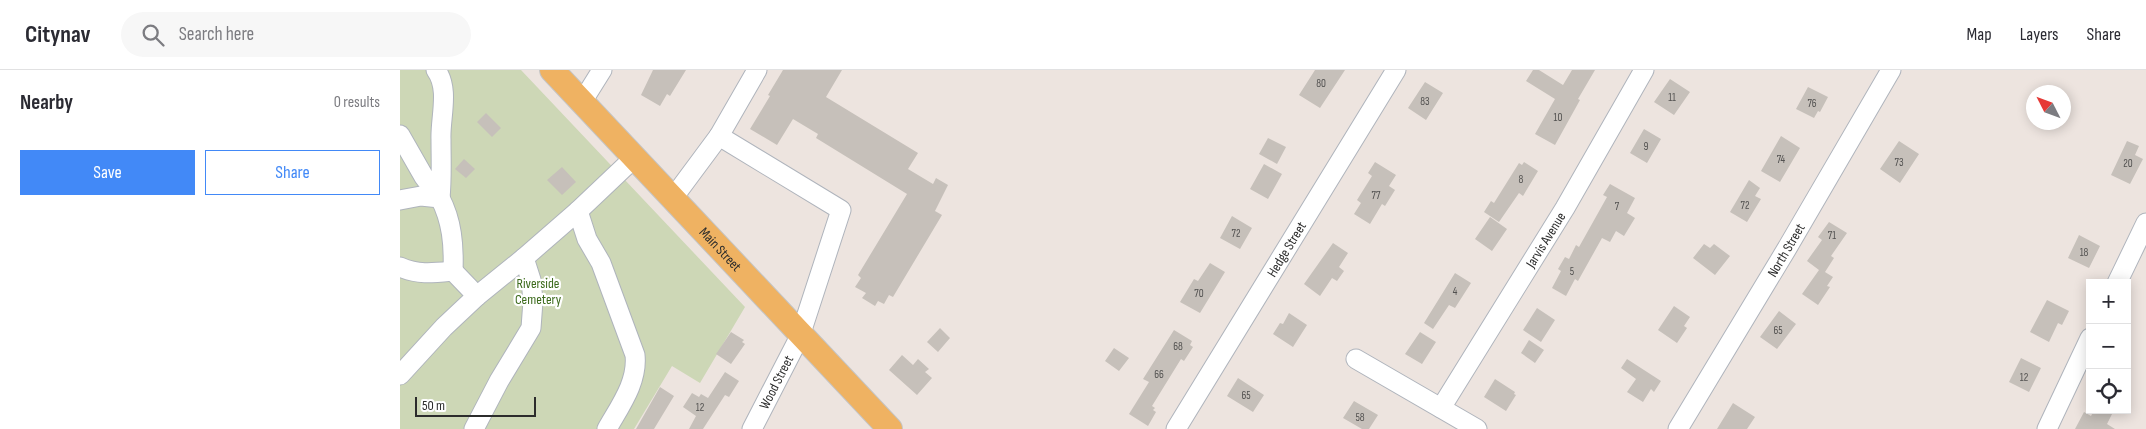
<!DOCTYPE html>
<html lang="en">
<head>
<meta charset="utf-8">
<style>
  :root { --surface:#fff; --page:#f7f7f7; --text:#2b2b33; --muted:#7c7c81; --line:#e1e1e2; --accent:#4289f7 }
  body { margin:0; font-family:"Sofia Sans Condensed",sans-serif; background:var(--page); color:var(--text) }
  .controls { position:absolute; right:15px; bottom:15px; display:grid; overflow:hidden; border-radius:0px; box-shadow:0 2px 12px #0003 }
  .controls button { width:45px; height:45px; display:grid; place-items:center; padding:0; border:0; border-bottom:1px solid var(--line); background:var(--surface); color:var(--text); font:25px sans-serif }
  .compass { position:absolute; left:1626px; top:15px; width:45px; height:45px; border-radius:50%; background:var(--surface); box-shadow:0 2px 12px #0003; rotate:312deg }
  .scale { position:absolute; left:15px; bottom:12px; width:121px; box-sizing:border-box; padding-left:5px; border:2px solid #2c2c2c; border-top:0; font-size:14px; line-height:18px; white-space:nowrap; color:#2c2c2c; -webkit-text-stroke:4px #fff; paint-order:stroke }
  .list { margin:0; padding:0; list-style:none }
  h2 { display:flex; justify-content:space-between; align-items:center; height:65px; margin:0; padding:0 20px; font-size:21px }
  h2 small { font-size:16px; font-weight:400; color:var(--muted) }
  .actions { display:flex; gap:10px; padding:15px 20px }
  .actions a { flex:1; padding:11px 0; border:1px solid var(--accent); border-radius:0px; text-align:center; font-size:18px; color:var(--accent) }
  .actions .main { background:var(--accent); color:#fff }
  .icon { flex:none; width:28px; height:28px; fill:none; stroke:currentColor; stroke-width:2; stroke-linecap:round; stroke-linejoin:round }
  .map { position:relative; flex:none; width:1746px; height:359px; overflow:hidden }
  header { display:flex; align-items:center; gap:30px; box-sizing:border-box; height:70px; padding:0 25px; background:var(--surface); border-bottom:1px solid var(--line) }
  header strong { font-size:24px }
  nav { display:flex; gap:28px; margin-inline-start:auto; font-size:18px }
  .search { width:350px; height:45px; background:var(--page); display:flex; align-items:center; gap:12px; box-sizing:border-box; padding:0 18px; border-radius:28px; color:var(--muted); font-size:19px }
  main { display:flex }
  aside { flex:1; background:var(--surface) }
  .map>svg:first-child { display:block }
  .cemetery { fill:#cdd7b6 }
  .building { fill:#c6c0ba }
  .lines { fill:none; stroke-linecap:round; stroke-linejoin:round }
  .minor-casing { stroke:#afb4bc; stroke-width:21 }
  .major-casing { stroke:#c4c4c4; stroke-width:26 }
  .minor { stroke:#fff; stroke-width:19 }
  .major { stroke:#efb262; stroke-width:24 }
  .labels { text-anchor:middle; stroke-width:4.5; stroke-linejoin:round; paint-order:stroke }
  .number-label { font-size:11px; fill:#525150 }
  .street-label { font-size:14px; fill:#2c2c2c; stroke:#fff }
  .park-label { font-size:14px; fill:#3c6a1c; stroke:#fff }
</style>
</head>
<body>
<header>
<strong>Citynav</strong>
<div class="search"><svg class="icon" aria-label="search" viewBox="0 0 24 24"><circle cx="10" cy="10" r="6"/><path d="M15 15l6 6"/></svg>Search here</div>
<nav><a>Map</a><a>Layers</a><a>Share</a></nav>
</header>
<main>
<aside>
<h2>Nearby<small>0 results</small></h2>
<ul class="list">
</ul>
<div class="actions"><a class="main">Save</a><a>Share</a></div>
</aside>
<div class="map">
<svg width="1746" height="359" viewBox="0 0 1746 359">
  <rect width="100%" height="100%" fill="#ede4df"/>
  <path class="cemetery" d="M0,0H121L345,237L300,313L272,296L234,359H0Z"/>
  <path class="building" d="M253,0H286L270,26L267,24L260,36L241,25Z
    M383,0H442L426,27L518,83L508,99L533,114L536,108L548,115L535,141L542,145L493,227L489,225L484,234L478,231L475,236L462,228L466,223L455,217L461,208L458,205L507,124L416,68L418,64L393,49L377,75L350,59L370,26L368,25Z
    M915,0H945L920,38L899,25Z
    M1133,0H1139L1163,15L1172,0H1195L1178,29L1180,30L1155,75L1135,64L1155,29L1126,11Z
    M1270,9L1290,22L1274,45L1254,32Z
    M1025,12L1043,23L1026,50L1008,38Z
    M1408,17L1428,27L1420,42L1418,41L1414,48L1396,39Z
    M86,43L101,58L92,67L77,52Z
    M1244,59L1261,69L1247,93L1230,83Z
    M1381,66L1400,78L1380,112L1361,101Z
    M868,68L886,77L877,94L859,84Z
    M1499,71L1519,84L1500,113L1480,99Z
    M1727,71L1739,76L1735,85L1743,89L1730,114L1711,105Z
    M64,89L75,99L66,108L55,99Z
    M975,92L996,105L989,116L995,120L985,136L982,134L970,154L954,144L961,133L957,130L972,106L968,103Z
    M1124,92L1138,101L1123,126L1119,123L1099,152L1084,142L1091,131L1094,133L1119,93L1122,95Z
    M864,94L882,104L868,129L850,119Z
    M162,97L176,112L162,125L147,110Z
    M1349,110L1360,118L1355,126L1361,129L1347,152L1330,142Z
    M1210,114L1235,128L1227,143L1235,148L1224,166L1216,161L1210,172L1202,168L1178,211L1175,209L1166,226L1152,218L1161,201L1158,199L1165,187L1169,189L1176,175L1179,177L1207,127L1203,125Z
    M832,146L852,158L840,179L820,168Z
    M1090,147L1107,159L1092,181L1075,169Z
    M1429,152L1447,163L1431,186L1434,188L1425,202L1433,207L1427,216L1430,217L1418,235L1402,224L1419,200L1407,191L1422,170L1418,167Z
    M1679,165L1700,176L1689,198L1668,188Z
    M933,173L948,183L939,197L944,201L937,211L932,208L920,226L904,214Z
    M1304,174L1310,178L1314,174L1330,186L1315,205L1293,188Z
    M810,193L825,202L800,243L780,232L794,209L798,211Z
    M1055,203L1071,213L1055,238L1049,235L1033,259L1024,253Z
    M1647,230L1669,241L1662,255L1658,253L1649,272L1630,262Z
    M1274,236L1290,247L1284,256L1287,258L1277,273L1258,260Z
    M1137,238L1155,250L1141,272L1123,260Z
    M1379,241L1396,254L1377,279L1360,267Z
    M889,243L907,255L893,277L873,264L880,253L883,254Z
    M540,258L550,268L538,282L527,272Z
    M774,260L792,271L790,275L793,277L784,291L781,289L752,336L755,338L753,340L756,342L748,356L729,344L749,312L743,309Z
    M331,262L344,270L342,272L345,274L331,294L316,284Z
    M1020,262L1036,272L1022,294L1005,284Z
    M1129,270L1144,280L1135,293L1121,283Z
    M714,278L729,288L719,301L705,291Z
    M502,285L513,295L518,289L529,299L525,302L532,308L517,325L489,300Z
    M1621,288L1641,298L1629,322L1609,312Z
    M1227,289L1261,311L1254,322L1251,319L1243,332L1227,322L1236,309L1221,298Z
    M325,302L339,311L329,327L325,325L303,359H289L296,346L283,337L292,323L299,327L301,324L308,328Z
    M838,308L864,325L853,342L827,326Z
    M1095,309L1115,322L1114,324L1116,325L1106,341L1084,327Z
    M260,317L274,326L254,359H236Z
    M954,331L978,345L969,359H962L943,348Z
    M1333,333L1355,347L1347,359H1317Z
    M1694,340H1714L1707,354L1715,359H1675L1684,342L1691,346Z"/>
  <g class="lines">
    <g class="minor-casing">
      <g id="minor">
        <path d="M182,32L202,0"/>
        <path d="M0,65L24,107L40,128C42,108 41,89 41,69C40,48 50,19 36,0"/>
        <path d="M319,66L357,0"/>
        <path d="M273,128L319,66L441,140L400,266L352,359"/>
        <path d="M0,130L21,126L40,128C52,151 54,175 53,201"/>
        <path d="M178,141L234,88"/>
        <path d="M124,188L178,141L187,169L201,193L235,285C238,312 220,336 207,359"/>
        <path d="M0,197C18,205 33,203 53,201L77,226L44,257L0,305"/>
        <path d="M1717,213L1746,153"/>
        <path d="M956,289L1077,359"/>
        <path id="s1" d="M1041,338L1165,138L1244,0"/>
        <path d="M74,359L99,311L131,258L133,231L131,210L124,188L77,226"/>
        <path id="s2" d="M776,359L996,0"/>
        <path id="s3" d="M1278,359L1386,180L1491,0"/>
        <path d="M1647,359L1690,268"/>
      </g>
    </g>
    <g class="major-casing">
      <g id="major">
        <path id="s4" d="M152,0L490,359"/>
      </g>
    </g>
    <use href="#minor" class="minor"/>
    <use href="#major" class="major"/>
  </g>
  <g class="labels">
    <g class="number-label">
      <text x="921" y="17">80</text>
      <text x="1272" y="31">11</text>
      <text x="1025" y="35">83</text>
      <text x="1412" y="37">76</text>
      <text x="1158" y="51">10</text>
      <text x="1246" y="80">9</text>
      <text x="1381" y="93">74</text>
      <text x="1499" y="96">73</text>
      <text x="1728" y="97">20</text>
      <text x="1121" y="113">8</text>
      <text x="976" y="129">77</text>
      <text x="1345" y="139">72</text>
      <text x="1217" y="140">7</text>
      <text x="836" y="167">72</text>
      <text x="1432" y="169">71</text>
      <text x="1684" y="186">18</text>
      <text x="1172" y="205">5</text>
      <text x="1055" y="225">4</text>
      <text x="799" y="227">70</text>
      <text x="1378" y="264">65</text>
      <text x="778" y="280">68</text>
      <text x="759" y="308">66</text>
      <text x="1624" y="311">12</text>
      <text x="846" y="329">65</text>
      <text x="300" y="341">12</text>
      <text x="960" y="351">58</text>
    </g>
    <g class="street-label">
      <text dy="5" stroke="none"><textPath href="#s1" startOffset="198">Jarvis Avenue</textPath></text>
      <text dy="5" stroke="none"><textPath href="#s4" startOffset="246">Main Street</textPath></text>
      <text dy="5" stroke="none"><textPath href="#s2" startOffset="211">Hedge Street</textPath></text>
      <text dy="5" stroke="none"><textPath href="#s3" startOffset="209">North Street</textPath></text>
      <text transform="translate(376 312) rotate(-63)" y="5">Wood Street</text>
    </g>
    <g class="park-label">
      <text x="138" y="218">Riverside<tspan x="138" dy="16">Cemetery</tspan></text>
    </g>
  </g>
</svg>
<div class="controls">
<button>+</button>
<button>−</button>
<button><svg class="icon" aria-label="locate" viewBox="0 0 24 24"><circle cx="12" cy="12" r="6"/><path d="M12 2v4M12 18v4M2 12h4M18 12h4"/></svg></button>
</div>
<svg class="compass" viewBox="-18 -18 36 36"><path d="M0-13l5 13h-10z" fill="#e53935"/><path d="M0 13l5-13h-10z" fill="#7c7c81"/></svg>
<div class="scale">50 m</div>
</div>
</main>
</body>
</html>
